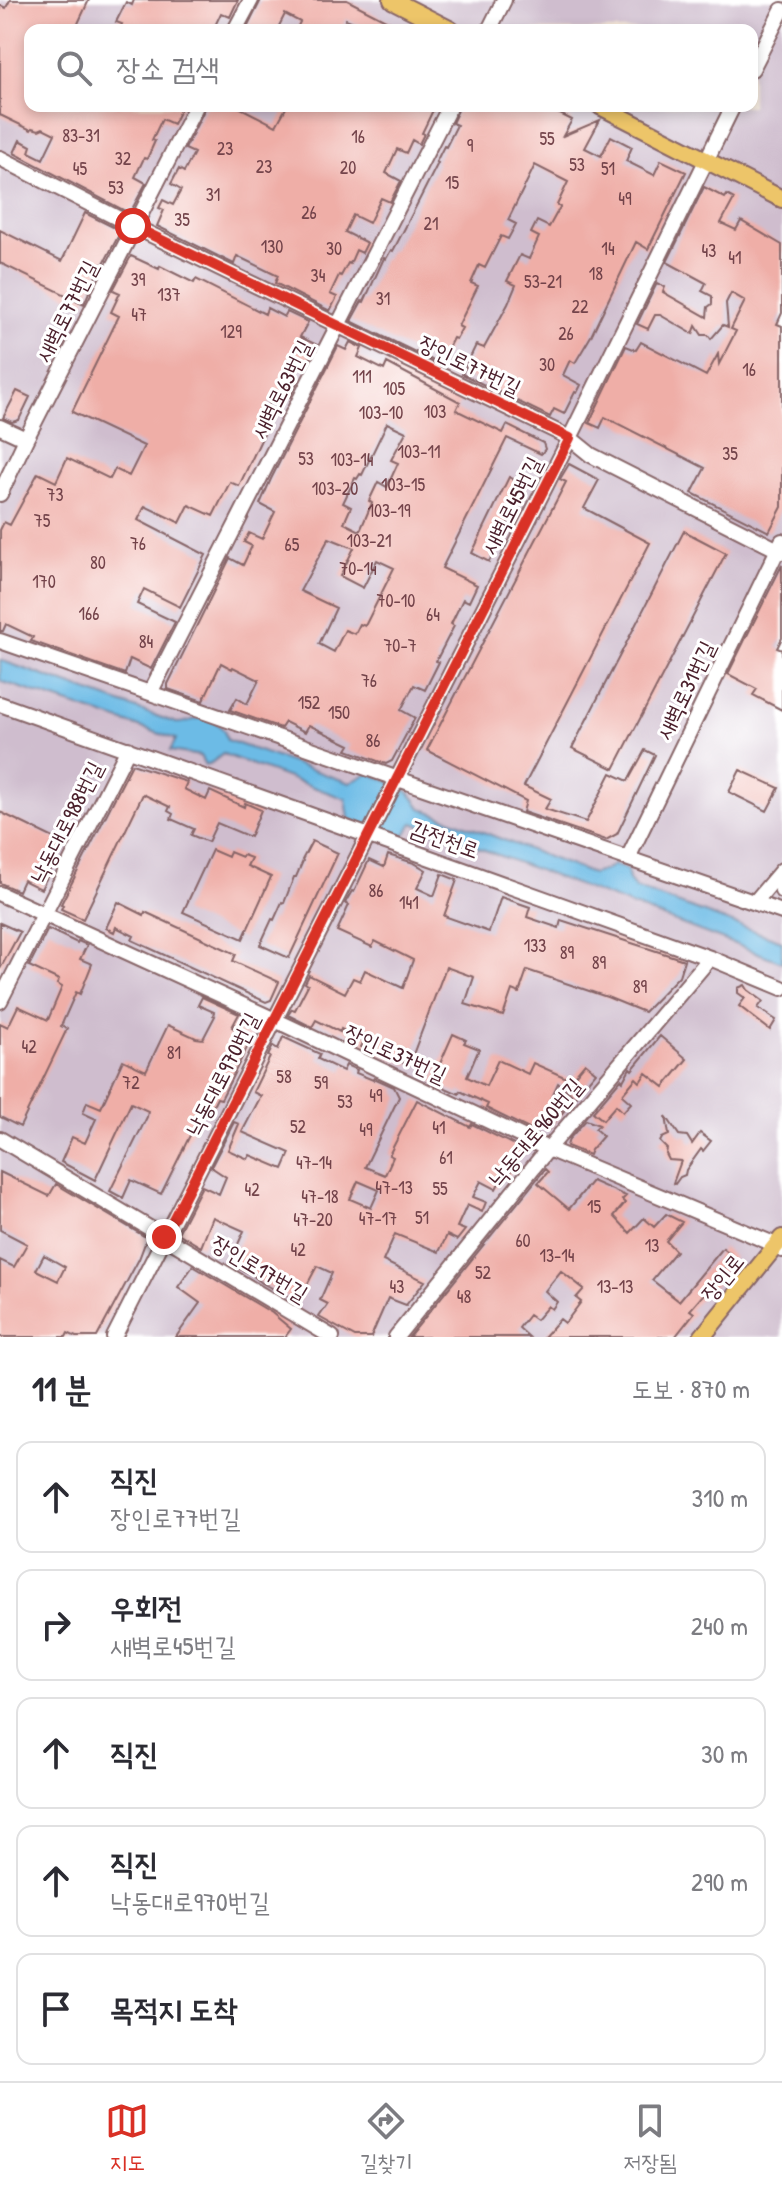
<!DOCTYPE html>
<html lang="ko">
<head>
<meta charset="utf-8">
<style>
  :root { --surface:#fff; --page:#f7f7f7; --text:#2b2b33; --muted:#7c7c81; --line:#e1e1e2; --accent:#d93025 }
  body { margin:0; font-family:"Patrick Hand","Poor Story",sans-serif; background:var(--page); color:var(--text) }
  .stop { position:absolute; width:24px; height:24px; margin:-18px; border:6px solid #d93025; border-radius:50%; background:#fff }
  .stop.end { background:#d93025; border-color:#fff; box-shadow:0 2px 8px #0008 }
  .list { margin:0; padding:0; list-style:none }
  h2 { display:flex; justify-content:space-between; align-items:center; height:104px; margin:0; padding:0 32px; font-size:34px }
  h2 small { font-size:26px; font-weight:400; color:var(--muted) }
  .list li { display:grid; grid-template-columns:52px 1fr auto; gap:24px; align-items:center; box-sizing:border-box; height:112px; margin:0 16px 16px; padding:0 16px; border:2px solid var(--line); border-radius:16px }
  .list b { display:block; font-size:30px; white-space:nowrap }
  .list p { margin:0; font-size:26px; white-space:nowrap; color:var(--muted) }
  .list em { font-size:26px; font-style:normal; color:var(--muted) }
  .icon { flex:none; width:44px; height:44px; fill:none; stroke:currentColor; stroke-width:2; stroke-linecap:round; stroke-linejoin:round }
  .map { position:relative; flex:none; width:782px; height:1337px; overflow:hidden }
  .search { position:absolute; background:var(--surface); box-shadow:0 4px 12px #0003; left:24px; right:24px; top:24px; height:88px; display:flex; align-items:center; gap:20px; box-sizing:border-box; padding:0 28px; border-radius:16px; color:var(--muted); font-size:30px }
  .sheet { height:744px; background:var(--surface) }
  nav { display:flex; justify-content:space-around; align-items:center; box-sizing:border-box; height:112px; border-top:2px solid var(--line); background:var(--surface); font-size:22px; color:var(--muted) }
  nav a { display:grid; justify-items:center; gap:4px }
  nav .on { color:var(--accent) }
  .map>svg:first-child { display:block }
  .industrial { fill:#cfbdce; fill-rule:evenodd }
  .water { fill:#6cbbe6; stroke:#5b6d88; stroke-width:2 }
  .building { fill:#efaea7; fill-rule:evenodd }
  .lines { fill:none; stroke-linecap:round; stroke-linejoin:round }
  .minor-casing { stroke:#876567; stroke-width:18 }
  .major-casing { stroke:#876567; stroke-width:20 }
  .minor { stroke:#fff; stroke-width:14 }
  .major { stroke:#edc569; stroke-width:16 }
  .route { stroke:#d93025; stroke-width:10 }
  .labels { text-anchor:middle; stroke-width:6; stroke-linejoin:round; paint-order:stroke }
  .number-label { font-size:18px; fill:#73434a }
  .street-label { font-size:22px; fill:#4a1f2b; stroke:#fff }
</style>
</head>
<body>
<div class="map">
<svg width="782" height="1337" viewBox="0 0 782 1337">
  <rect width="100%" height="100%" fill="#fff"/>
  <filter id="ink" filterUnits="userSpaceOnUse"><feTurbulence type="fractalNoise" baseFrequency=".0125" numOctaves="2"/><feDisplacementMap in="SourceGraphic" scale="16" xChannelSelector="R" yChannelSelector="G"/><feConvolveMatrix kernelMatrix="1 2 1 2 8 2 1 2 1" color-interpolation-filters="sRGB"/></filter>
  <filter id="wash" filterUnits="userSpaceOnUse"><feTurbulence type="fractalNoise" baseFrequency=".006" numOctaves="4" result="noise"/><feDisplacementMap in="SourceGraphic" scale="32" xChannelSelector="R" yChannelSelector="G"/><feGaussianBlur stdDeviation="1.8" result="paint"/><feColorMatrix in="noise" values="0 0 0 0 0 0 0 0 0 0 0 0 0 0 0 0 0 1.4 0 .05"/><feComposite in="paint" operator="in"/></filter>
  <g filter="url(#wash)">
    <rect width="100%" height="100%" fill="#f8e8d6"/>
    <path class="industrial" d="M0,0H782V1337H0ZM30,30H752V106H30Z"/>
    <path class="water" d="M0,660L176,723C194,724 198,711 216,723C223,728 225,731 227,740L350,783L368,773C392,783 407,784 421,808L592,874L605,870L613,865L627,869L629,880L635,888L782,941V962L413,823L404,836L349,819L346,799L223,754L211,763L205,765L200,756L170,751L176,739L0,681Z"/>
    <g id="blocks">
      <path class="building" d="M10,0H89L75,30H30V106H182L173,124L162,119L152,140L155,141L147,159L144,158L135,177L146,183L132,209L125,211L14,153L20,140L31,146L29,152L43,159L55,134L43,128L39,130L32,128L31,130L0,115V5L6,8Z
        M134,0H238L230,17L221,13L213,30H119L122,24L116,22L126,2L132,5Z
        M261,0H347L405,30H358L361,25L346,19L341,30H296L300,22L285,14L277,30H246Z
        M206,106H237L276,126L287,106H435L422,133L424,134L419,144L412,140L406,153L397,149L386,173L401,181L390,202L381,198L369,223L353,215L345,232L367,243L362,253L356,250L350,264L348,263L341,276L339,275L330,294L337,297L330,311L275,283L278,276L237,256L234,264L157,226L164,210L159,208L163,200L173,205L181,190L171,184L179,169L184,172L194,153L185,149Z
        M460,106H544L572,120L563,136L600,120L585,148L601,156L611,136L632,147L626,161L654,175L661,160L686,172L648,249L636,242L591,336L575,363L570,360L563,375L581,385L577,393L575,392L564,414L554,409L550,417L462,374L476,345L484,348L508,304L516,285L507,281L520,255L529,259L539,237L531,233L537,221L549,227L560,207L557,205L568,182L535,165L508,220L516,224L508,239L501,236L485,268L479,265L471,283L478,286L458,326L462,328L456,339L453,338L440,364L351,321L362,301L364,302L384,258L386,259L391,250L393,251L406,226L438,163L436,162L444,146L446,147L457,125L452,123Z
        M704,187L725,198L727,195L734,199L721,223L736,230L741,221L782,245V313L777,324L782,326V507L769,532L692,493L705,468L605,417L600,428L589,423L626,346L636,350L641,342L706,376L718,354L719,364L736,331L731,329L745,301L731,293L726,303L728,327L723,325L711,339L708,335H702L696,326L693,334L660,315H655L648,329L637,324L657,283L665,287L663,292L707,317L708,307L712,304V296L702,291L706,283L667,262Z
        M85,213L121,231L103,265L101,264L84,304L0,263V230L62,261Z
        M131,256L159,269L160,266L194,283L196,279L265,314L267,308L284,317L287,312L308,322L300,337L317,345L308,362L298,358L288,377L298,381L290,397L276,390L262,418L270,421L239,486L230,482L213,516L189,505L180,523L145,506L138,520L206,555L180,607L144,589L137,604L175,622L151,669L130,659L125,674L31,641L33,637L6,624L3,631H0V530L4,522L10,525L38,473L56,482L67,458L110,479L115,469L129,476L144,446L72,412L119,316L111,312L120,293L113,290Z
        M350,342L362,348L358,357L384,370L387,363L460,402L456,410L503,433L507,425L543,443L545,449L541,454L507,438L442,568L477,585L469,602L463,599L451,624L454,626L436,661L439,662L425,690L414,685L401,710L415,718L392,761L386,764L347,750L350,745L309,725L305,732L285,722L281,728L230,710L237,698L247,704L259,680L233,667L232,669L221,663L203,701L168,689V684L230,558L243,565L252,546L244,542L249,533L262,539L275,512L260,504L271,479L338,346L346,350ZM387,423L406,432L391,460L398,463L387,487L378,482L369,501L372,503L360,531L344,523L351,507L343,503L355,478L357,479L360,474L362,475ZM329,538L354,548L340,576L363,588L377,560L394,568L365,626L360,624L355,634L345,630L334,652L319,644L336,608L300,591Z
        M17,391L30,397L19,420L12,422L3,418Z
        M569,464L599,480L584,508L650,543L524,786L551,799L545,809L586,822L611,773L628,781L645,750L655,755L617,834L606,840L523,812L526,801L427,750L566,482L560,479Z
        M509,477L526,486L489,562L472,553Z
        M684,531L726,553L614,769L572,748Z
        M782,565V638L777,648L782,650V710L753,695L757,689L728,674Z
        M132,764L187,782L184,789L206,800L210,791L244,807L245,803L261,810L250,837L217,823L208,842L191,835L194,829L171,819L173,814L168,811L170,807L143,794L83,919L61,909L63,905L61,904Z
        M740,770L779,788L767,811L729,792Z
        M0,812L64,843L41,889L23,880L18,891L0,883Z
        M312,841L338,853L289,958L260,945L272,919L274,920L282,902L284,903L294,877H296L303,861L302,860Z
        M212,850L228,857L230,852L242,857L243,855L251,858L247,866L271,877L243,939L183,912Z
        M388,855L414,863L426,870L417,888L434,896L442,874L457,880L444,916L489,932L501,897L530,907L527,917L559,928L561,920L684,960L679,976L644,1012L607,997L527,970L519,993L512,990L503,1016L465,1004L474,977L446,967L409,1065L361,1047L364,1041L341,1029L340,1032L316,1020L312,1027L288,1015L292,1009L295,1010L308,985L305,983L309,975L345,993L353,978L360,981L365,970L403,988L413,960L375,941L372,947L337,931L349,905L345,903L352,891L354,892L369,860L384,867Z
        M118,902L144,915L145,912L236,954L233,961L279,982L271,1000L266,1002L132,940L134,936L116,927L114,932L106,928Z
        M0,923L20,932L0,969Z
        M48,929L77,943L78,941L87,945L80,959L92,964L80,994L76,992L61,1026L67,1029L20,1127L0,1117V1023L8,1027L18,1006L48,1020L62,987L57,984L59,980L29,966Z
        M745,985L748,990L763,1001L758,1008L776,1020L770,1030L739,1006L745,998L738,993V988Z
        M202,997L239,1014L232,1027L252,1038L221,1099L217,1098L210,1112L207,1111L205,1115L201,1113L161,1194L131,1180L123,1198L110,1191L147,1117L148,1111L131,1103L95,1180L61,1162L72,1137L85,1143L96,1119L83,1113L87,1102L101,1108L123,1060L146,1071L168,1025L196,1038L203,1039L215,1016L213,1015L214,1012L198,1005Z
        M453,1034L466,1040L464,1043L479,1049L467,1077L486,1086L498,1060L528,1074L533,1063L571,1080L585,1063L596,1072L575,1097L558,1083L548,1105L564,1111L548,1130L538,1126L535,1132L486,1108L488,1104L460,1091L459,1094L432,1082Z
        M660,1036L687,1059L664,1087L646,1073L640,1082L636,1078L622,1095L631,1103L623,1112L616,1105L603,1120L593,1112L621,1079L623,1081L630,1068L632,1070Z
        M283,1037L320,1054L318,1059L343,1071L346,1065L357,1070L356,1073L373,1080L374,1078L394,1087L399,1097L365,1167L385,1175L393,1157L389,1155L417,1100L470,1127L472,1124L522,1149L508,1178L503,1175L496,1189L481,1181L473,1197L486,1202L482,1212L467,1205L457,1227L465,1230L457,1240L447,1235L439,1252L395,1234L383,1261L425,1281L406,1305L388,1298L371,1337H355L319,1317L328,1304L320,1300L332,1273L317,1266L298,1302L262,1283L251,1274L229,1264L244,1231L213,1217L201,1247L178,1233L202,1186L219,1194L226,1177L211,1167L234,1122L239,1124L228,1150L248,1159L250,1155L283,1169L290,1153L242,1132L261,1096L253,1092L270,1057L268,1056L273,1046L278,1049ZM358,1181L379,1190L371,1208L350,1199Z
        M666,1116L679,1135L687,1136L692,1144L700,1133L711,1141L703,1151L701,1149L686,1170L685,1175L680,1177L675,1184L673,1183L681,1161L669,1160L666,1154L667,1149L660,1142L662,1138L669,1135Z
        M586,1120L599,1125L595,1129L603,1136L591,1150L589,1155L567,1146L569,1139Z
        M545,1169L548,1172L538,1183L569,1209L592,1181L626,1196L622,1200L625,1203L614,1216L630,1233L644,1218L654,1227L666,1214L682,1222L666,1241L676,1251L652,1280L679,1301L723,1248L734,1257L717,1278L719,1280L712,1288L710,1287L690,1310L694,1313L675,1337H544L560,1319L565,1323L581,1302L576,1298L584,1289L561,1271L545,1291L557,1302L552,1309L548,1306L536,1320L529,1315L519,1328L529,1337H409Z
        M0,1172L49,1196L56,1184L147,1238L139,1259L97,1337H76L68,1333L66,1337H0V1260L14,1267L27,1244L0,1230ZM44,1255L65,1267L58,1281L36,1270Z
        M193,1266L272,1313L291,1329L285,1337H176L200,1303L178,1287Z"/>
    </g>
  </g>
  <g filter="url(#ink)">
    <use href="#blocks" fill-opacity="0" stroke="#876567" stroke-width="2"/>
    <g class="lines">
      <g class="minor-casing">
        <path id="minor" d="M235,30L251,0
          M489,30L504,0
          M752,69L782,10
          M0,158L133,226L570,438L591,455L782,552
          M0,427L26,439
          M0,494L26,439L196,106
          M0,641L782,912
          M150,693L450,106
          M0,704L710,958L782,988
          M628,858L782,541
          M782,890V891
          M0,894L275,1020L548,1149L776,1245L782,1250
          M755,902L782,870
          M0,1001L128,749
          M0,1139L332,1337
          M114,1337L570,438L733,106
          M396,1337L548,1149L710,958"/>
      </g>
      <g class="major-casing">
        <path id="major" d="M392,0L451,30
          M600,106L782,199
          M702,1337L782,1238"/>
      </g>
      <use href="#minor" class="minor"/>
      <use href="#major" class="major"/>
    </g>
  </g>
  <g class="lines" filter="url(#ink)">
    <path class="route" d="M133,226L570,438L164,1237"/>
  </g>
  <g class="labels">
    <g class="number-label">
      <text x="81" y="142">83-31</text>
      <text x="358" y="143">16</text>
      <text x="547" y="145">55</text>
      <text x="470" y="152">9</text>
      <text x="225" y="155">23</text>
      <text x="123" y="165">32</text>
      <text x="577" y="171">53</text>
      <text x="264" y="173">23</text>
      <text x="348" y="174">20</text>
      <text x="80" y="175">45</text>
      <text x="608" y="175">51</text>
      <text x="452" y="189">15</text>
      <text x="116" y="194">53</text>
      <text x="213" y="201">31</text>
      <text x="625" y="205">49</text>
      <text x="309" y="219">26</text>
      <text x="182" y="226">35</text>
      <text x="431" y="230">21</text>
      <text x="272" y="253">130</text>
      <text x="334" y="255">30</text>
      <text x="608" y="255">14</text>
      <text x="709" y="257">43</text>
      <text x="735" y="264">41</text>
      <text x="596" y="280">18</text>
      <text x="318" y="282">34</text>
      <text x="138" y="286">39</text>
      <text x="543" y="288">53-21</text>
      <text x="169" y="301">137</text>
      <text x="383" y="305">31</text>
      <text x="580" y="313">22</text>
      <text x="139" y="321">47</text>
      <text x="231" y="338">129</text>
      <text x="566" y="340">26</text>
      <text x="547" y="371">30</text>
      <text x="749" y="376">16</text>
      <text x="362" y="383">111</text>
      <text x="394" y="395">105</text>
      <text x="435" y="418">103</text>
      <text x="381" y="419">103-10</text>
      <text x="419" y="458">103-11</text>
      <text x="730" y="460">35</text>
      <text x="306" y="465">53</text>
      <text x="352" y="466">103-14</text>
      <text x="403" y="491">103-15</text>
      <text x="335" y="495">103-20</text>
      <text x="55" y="501">73</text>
      <text x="389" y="517">103-19</text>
      <text x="42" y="527">75</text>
      <text x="369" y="547">103-21</text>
      <text x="138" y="550">76</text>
      <text x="292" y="551">65</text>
      <text x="98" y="569">80</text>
      <text x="358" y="575">70-14</text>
      <text x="44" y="588">170</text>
      <text x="396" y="607">70-10</text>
      <text x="89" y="620">166</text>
      <text x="433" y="621">64</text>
      <text x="146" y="648">84</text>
      <text x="400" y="652">70-7</text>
      <text x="369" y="687">76</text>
      <text x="309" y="709">152</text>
      <text x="339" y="719">150</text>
      <text x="373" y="747">86</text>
      <text x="376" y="897">86</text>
      <text x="409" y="909">141</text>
      <text x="535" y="952">133</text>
      <text x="567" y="959">89</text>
      <text x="599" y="969">89</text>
      <text x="640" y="993">89</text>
      <text x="29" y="1053">42</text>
      <text x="174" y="1059">81</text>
      <text x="284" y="1083">58</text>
      <text x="131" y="1089">72</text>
      <text x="321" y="1089">59</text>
      <text x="376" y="1102">49</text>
      <text x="345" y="1108">53</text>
      <text x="298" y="1133">52</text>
      <text x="439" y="1134">41</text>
      <text x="366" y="1136">49</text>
      <text x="446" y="1164">61</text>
      <text x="314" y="1169">47-14</text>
      <text x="394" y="1194">47-13</text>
      <text x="440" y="1195">55</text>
      <text x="252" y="1196">42</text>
      <text x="320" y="1203">47-18</text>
      <text x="594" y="1213">15</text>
      <text x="422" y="1224">51</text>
      <text x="378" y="1225">47-17</text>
      <text x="313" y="1226">47-20</text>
      <text x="523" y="1247">60</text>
      <text x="652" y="1252">13</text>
      <text x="298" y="1256">42</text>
      <text x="557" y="1262">13-14</text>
      <text x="483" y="1279">52</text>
      <text x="397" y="1293">43</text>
      <text x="615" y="1293">13-13</text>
      <text x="464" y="1303">48</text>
    </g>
    <g class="street-label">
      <text transform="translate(66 311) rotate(-63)" y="8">새벽로77번길</text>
      <text transform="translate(470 365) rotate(26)" y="8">장인로77번길</text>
      <text transform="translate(281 389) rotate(-63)" y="8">새벽로63번길</text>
      <text transform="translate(511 505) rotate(-63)" y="8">새벽로45번길</text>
      <text transform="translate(685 690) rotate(-64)" y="8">새벽로31번길</text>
      <text transform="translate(66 822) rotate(-63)" y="8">낙동대로988번길</text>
      <text transform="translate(445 839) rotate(20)" y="8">감전천로</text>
      <text transform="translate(396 1053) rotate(25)" y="8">장인로37번길</text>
      <text transform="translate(222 1074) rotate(-63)" y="8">낙동대로970번길</text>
      <text transform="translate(535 1132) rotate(-50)" y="8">낙동대로960번길</text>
      <text transform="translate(260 1268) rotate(31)" y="8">장인로17번길</text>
      <text transform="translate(722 1277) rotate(-51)" y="8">장인로</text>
    </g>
  </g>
</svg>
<div class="stop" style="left:133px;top:226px"></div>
<div class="stop end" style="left:164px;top:1237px"></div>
<div class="search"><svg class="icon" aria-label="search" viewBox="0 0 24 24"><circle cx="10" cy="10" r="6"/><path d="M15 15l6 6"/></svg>장소 검색</div>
</div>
<section class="sheet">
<h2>11 분<small>도보 · 870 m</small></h2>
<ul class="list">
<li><svg class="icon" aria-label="ahead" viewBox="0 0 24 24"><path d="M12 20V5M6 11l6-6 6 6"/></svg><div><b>직진</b><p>장인로77번길</p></div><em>310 m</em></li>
<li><svg class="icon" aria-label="right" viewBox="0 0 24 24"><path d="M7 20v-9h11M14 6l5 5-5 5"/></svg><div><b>우회전</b><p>새벽로45번길</p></div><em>240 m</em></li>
<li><svg class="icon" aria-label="ahead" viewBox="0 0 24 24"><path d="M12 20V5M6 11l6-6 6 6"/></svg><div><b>직진</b></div><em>30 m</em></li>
<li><svg class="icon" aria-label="ahead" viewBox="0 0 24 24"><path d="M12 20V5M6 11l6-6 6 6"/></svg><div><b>직진</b><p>낙동대로970번길</p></div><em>290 m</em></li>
<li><svg class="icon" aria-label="arrive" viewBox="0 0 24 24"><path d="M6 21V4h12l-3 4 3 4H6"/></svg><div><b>목적지 도착</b></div></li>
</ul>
</section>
<nav>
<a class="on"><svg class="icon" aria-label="map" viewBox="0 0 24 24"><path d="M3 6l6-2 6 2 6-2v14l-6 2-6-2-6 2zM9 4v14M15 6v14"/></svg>지도</a>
<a><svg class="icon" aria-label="directions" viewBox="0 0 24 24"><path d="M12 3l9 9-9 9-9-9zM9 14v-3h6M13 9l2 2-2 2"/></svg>길찾기</a>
<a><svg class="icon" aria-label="saved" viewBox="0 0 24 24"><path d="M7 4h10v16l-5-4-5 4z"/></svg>저장됨</a>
</nav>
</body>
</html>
